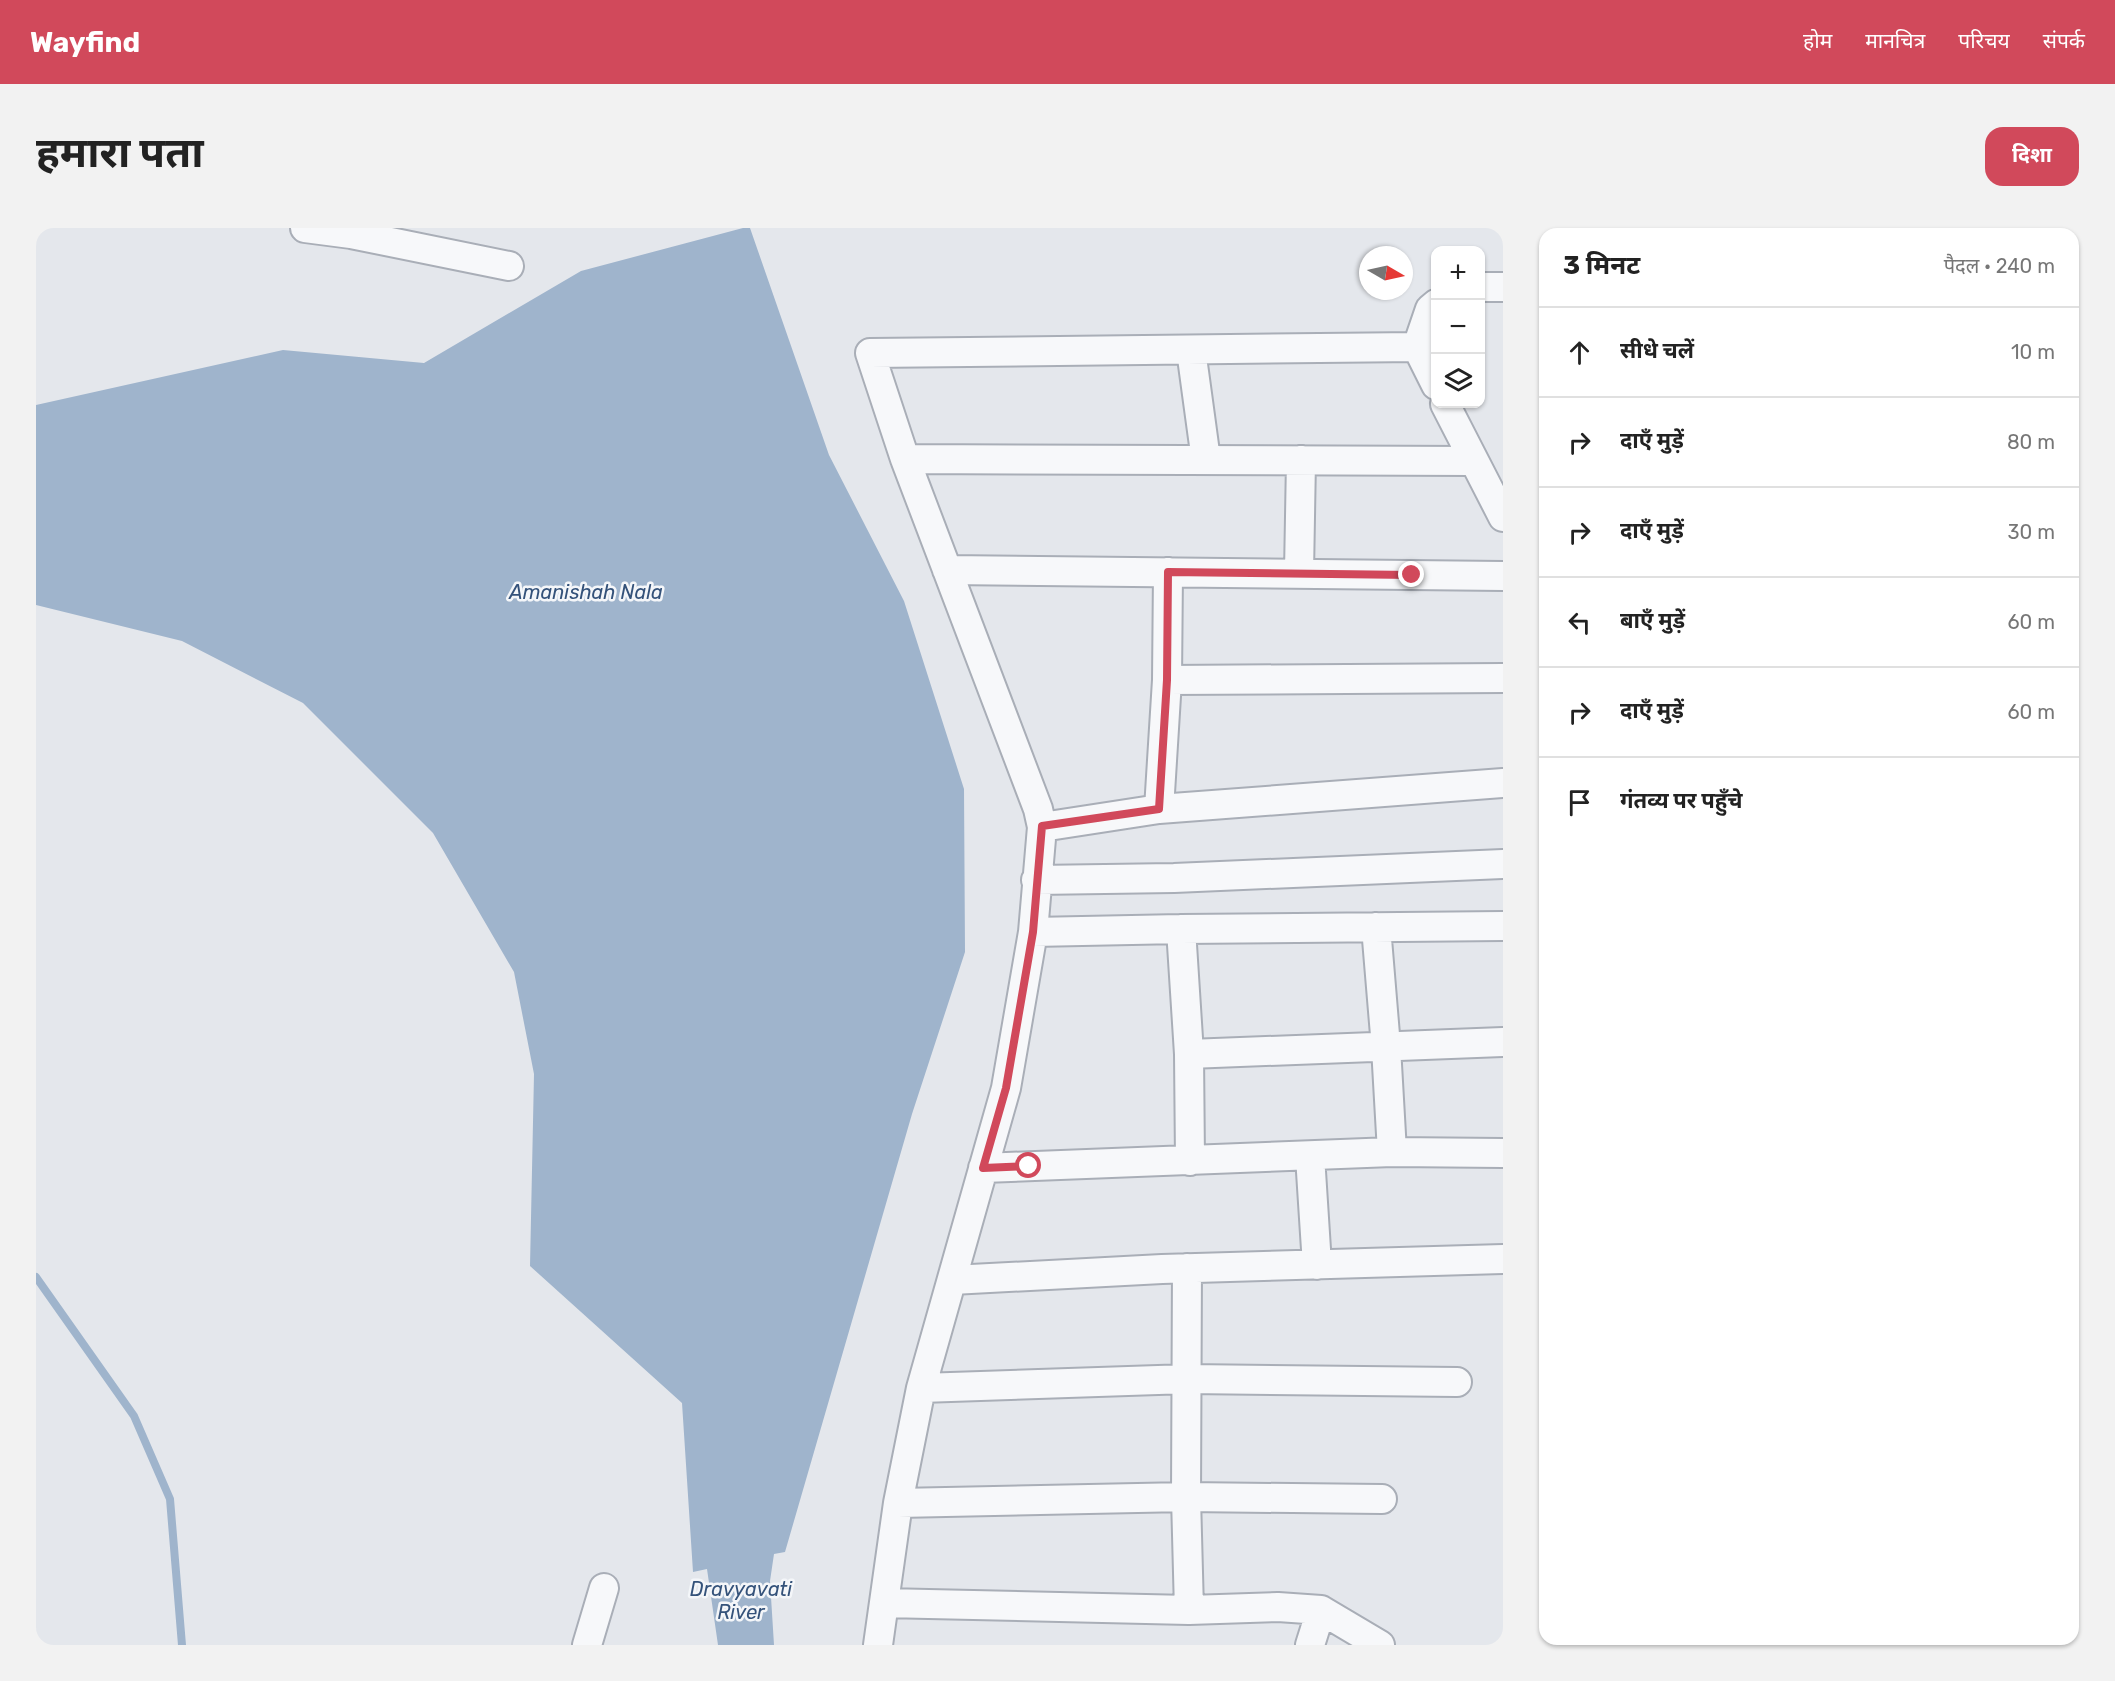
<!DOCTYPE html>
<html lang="hi">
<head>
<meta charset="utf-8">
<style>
  :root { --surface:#fff; --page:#f2f2f2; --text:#222; --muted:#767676; --line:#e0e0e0; --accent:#d1495b }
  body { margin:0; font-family:Rubik,"Noto Sans Devanagari",sans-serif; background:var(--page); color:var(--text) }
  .controls { position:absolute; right:18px; top:18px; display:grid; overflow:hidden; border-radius:12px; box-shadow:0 2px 4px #0004 }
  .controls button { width:54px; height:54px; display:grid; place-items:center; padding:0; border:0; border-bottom:2px solid var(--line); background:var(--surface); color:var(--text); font:30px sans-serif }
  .compass { position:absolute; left:1323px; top:18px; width:54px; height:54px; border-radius:50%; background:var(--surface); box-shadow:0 2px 4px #0004; rotate:99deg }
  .stop { position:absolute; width:18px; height:18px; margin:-14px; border:4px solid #d1495b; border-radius:50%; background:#fff }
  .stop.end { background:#d1495b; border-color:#fff; box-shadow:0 2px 6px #0008 }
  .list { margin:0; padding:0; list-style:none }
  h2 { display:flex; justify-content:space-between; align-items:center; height:78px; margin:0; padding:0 24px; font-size:26px }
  h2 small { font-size:20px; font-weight:400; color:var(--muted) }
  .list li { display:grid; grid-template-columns:39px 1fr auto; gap:18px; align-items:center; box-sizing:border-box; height:90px; padding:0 24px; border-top:2px solid var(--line) }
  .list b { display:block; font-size:22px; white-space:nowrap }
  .list em { font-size:20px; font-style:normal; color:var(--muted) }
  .icon { flex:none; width:33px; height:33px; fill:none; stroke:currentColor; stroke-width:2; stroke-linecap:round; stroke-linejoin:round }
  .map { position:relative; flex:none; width:1467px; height:1417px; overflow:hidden; border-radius:18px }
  header { display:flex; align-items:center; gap:36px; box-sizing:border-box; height:84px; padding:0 30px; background:var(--accent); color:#fff }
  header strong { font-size:28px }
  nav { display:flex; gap:33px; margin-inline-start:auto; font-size:21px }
  .intro { display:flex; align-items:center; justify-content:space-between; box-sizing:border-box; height:144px; padding:0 36px }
  h1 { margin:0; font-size:42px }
  .button { padding:15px 27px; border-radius:18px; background:var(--accent); color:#fff; font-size:21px; font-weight:700 }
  main { display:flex; gap:36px; padding:0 36px }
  aside { flex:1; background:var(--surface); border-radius:18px; box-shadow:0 2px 4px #0004 }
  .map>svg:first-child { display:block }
  .water { fill:#9fb4cc }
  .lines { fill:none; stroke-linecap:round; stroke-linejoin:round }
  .stream { stroke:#9fb4cc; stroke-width:8 }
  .street-casing { stroke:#a9aeb7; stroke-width:32 }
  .street { stroke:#f7f8fa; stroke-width:28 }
  .route { stroke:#d1495b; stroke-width:8 }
  .labels { text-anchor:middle; stroke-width:5; stroke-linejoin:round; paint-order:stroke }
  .water-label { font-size:20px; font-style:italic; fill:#34527a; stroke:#f4f6f9 }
</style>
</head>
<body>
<header>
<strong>Wayfind</strong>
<nav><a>होम</a><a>मानचित्र</a><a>परिचय</a><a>संपर्क</a></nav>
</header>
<div class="intro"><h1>हमारा पता</h1><a class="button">दिशा</a></div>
<main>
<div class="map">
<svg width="1467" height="1417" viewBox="0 0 1467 1417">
  <rect width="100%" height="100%" fill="#e4e7ec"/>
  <path class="water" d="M707,0H714L793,227L868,373L928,561L929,724L876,886L749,1324L738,1326L734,1353L738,1417H682L671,1341L657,1344L646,1175L494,1038L498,846L478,744L397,605L267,475L146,413L0,377V177L247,122L388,135L545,43Z"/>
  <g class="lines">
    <path class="stream" d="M0,1049L98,1188L134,1271L146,1417"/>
    <g class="street-casing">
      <path id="street" d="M269,0L315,6L473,38
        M1444,59H1467
        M1400,76L1394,81L1381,119L1400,157
        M1381,119L834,125L869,231L1002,581L1006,599L997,704L970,860L885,1160L1152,1151L1421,1154
        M1155,122L1170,232
        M1409,176L1467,289
        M869,231L1437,233
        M911,342L1467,348
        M1263,345L1265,232
        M1131,452L1467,450
        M1123,581L1467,555
        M1006,599L1123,581L1131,452L1132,344
        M1000,652L1138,650L1467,636
        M1340,699L1350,819L1356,924
        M997,704L1145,701
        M1153,826L1467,814
        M1274,928L1281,1037
        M1154,933L1153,826L1145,701L1467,698
        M947,940L1356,924L1467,925
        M1151,1040L1150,1269L1153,1382
        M916,1052L1126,1041L1467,1031
        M885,1160L862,1275L1150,1269L1346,1271
        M848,1375L1153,1382L1242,1379L1285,1382L1274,1417
        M1285,1382L1344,1417
        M551,1417L568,1360
        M842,1417L862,1275"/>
    </g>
    <use href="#street" class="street"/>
  </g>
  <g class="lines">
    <path class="route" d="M993,938L947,940L970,860L997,704L1006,598L1123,581L1131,452L1132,344L1376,347"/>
  </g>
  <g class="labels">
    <g class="water-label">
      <text x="550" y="371">Amanishah Nala</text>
      <text x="705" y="1368">Dravyavati<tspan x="705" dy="23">River</tspan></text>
    </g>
  </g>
</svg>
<div class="controls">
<button>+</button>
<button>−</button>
<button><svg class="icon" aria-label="layers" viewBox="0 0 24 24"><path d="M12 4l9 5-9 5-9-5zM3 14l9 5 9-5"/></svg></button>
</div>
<svg class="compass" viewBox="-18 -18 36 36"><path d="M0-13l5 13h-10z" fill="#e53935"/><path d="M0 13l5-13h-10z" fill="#767676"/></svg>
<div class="stop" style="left:993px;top:938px"></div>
<div class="stop end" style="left:1376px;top:347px"></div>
</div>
<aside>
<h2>3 मिनट<small>पैदल · 240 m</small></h2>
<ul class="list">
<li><svg class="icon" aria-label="ahead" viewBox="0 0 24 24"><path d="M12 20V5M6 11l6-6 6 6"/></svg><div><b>सीधे चलें</b></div><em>10 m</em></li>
<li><svg class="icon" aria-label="right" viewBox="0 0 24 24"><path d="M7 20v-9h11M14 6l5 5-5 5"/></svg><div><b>दाएँ मुड़ें</b></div><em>80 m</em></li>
<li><svg class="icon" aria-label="right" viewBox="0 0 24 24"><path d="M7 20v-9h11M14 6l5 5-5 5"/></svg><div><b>दाएँ मुड़ें</b></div><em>30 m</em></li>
<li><svg class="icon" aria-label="left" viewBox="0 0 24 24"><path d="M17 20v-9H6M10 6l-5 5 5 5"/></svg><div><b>बाएँ मुड़ें</b></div><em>60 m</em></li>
<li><svg class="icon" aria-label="right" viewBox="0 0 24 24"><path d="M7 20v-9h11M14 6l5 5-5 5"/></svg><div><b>दाएँ मुड़ें</b></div><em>60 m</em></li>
<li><svg class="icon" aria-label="arrive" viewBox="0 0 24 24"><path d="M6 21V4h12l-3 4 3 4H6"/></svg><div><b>गंतव्य पर पहुँचे</b></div></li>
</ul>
</aside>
</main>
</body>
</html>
